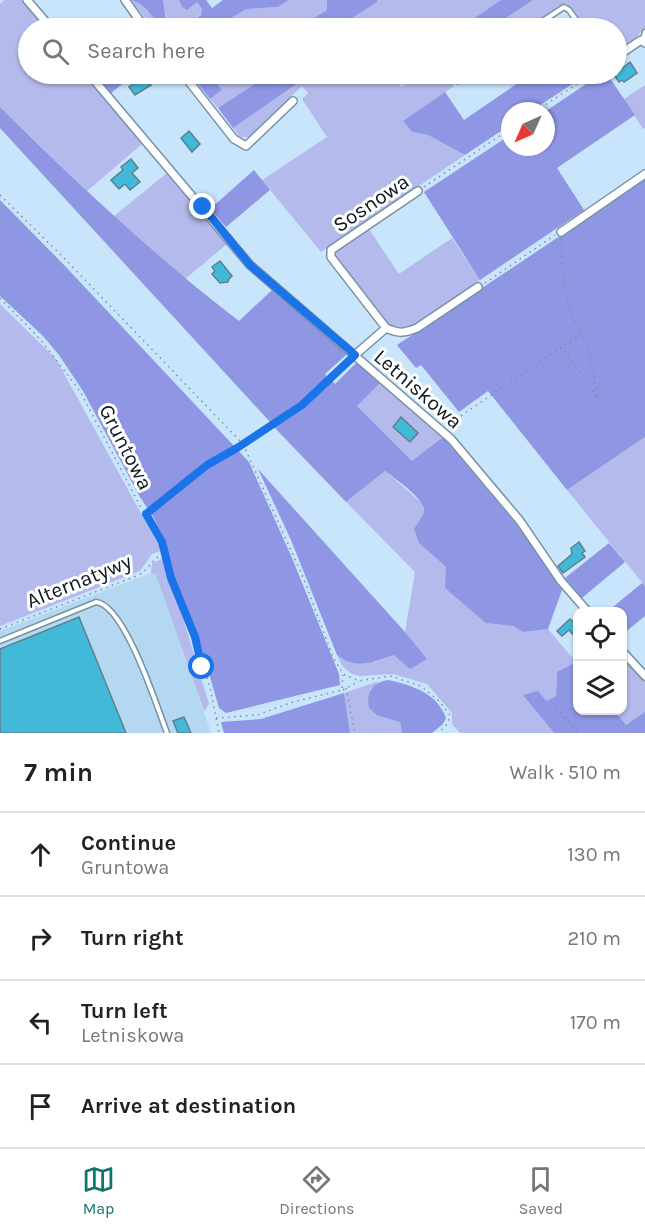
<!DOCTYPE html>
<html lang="en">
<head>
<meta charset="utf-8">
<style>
  :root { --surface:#fff; --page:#f6f6f6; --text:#222; --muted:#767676; --line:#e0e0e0; --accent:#0f766e }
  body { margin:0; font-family:Karla,sans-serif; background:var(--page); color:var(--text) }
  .controls { position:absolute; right:18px; bottom:18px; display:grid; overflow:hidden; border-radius:12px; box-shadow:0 2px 4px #0004 }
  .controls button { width:54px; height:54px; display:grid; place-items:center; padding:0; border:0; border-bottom:2px solid var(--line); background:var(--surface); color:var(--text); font:30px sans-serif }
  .compass { position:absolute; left:501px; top:102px; width:54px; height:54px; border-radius:50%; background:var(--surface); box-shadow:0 2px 4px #0004; rotate:225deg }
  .stop { position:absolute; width:18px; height:18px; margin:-14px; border:4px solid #1a73e8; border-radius:50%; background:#fff }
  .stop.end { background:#1a73e8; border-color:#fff; box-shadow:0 2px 6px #0008 }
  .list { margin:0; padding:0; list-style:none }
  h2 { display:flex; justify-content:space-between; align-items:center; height:78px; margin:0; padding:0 24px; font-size:26px }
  h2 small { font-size:20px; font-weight:400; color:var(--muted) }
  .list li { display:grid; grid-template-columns:39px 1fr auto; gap:18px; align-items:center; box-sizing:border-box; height:84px; padding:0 24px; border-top:2px solid var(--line) }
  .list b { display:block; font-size:22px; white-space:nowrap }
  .list p { margin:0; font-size:20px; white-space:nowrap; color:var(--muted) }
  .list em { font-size:20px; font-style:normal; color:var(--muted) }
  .icon { flex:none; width:33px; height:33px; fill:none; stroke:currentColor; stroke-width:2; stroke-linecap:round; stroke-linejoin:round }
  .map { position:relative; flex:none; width:645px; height:733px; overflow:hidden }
  .search { position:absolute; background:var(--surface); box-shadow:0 2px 4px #0004; left:18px; right:18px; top:18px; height:66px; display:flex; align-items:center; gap:15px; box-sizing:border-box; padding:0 21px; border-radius:33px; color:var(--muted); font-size:22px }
  .sheet { height:414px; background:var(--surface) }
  nav { display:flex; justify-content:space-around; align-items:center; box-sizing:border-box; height:84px; border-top:2px solid var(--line); background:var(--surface); font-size:16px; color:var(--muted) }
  nav a { display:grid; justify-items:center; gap:3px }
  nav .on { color:var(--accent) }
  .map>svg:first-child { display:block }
  .built { fill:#b5d8f2 }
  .green { fill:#b4baec }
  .forest { fill:#8f96e3 }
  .building { fill:#42b9d9; stroke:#5e808b; stroke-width:1.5 }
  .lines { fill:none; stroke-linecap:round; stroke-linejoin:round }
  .service-casing { stroke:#7691a4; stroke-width:7 }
  .minor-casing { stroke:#7691a4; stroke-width:10 }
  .path { stroke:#7a90a0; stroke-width:1.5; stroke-dasharray:1.5 4.5; stroke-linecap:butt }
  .service { stroke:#fff; stroke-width:4 }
  .minor { stroke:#fff; stroke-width:7 }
  .route { stroke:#1a73e8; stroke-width:8 }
  .labels { text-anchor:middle; stroke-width:6; stroke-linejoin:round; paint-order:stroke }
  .street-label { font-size:21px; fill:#0c171e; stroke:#fff }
</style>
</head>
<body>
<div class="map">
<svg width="645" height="733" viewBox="0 0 645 733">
  <rect width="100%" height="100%" fill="#c8e5fb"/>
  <path class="built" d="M151,573L156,574L211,733H0V631Z"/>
  <path class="green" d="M5,0H22L46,28H28V74H83L142,144L87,191L0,107V4Z
    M163,0H179L182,7L187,10L197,2L202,9L201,14L181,28H154L131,1L142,3L162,24L166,15Z
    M289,0H327V10L297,28H215L246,9L278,7Z
    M377,0H501L460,28H337L377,2Z
    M533,0H645V28L635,38L617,50L616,28H585L566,3L528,28H495L494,26Z
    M210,74H270L218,108L210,99L222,90Z
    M292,74H396L393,76L401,87L422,74H463L451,82L454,86L403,121L412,132L428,135L465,155L321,252L262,180L327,137L302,99L308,93L302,86L249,137H240L233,128L298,83Z
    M645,85V128L643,129L624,99Z
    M167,173L227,244L184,280L114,216Z
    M369,229L399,274L452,238L480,280L409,329L389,325L335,257V252Z
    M0,304L56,359L159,546L160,551L152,554L140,571L0,626Z
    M381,382L443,437L412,461L356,405Z
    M645,437V586L567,490Z
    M385,471L423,504L424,511L419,543L446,567L486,623L513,626L523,632L548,629L576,662L557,672L556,696L546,701L536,711L554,733H460L452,724V713L427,684L393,674L360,676L352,674L343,667L337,655L342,659L375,662L394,655L426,659L405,632L415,572L346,502Z
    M164,558L168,579L182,615L209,704L204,711L156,575L151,573L152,563Z
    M623,657L645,682V712L626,725L615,711L622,710Z
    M379,681L370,690L400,722L402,733H350L344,693Z"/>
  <path class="forest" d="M131,0H163C164,9 168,17 162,24C147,15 150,6 131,0Z
    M179,0H206L212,8L223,0H289L278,7L246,9L215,28H181L201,15L202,9L197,2L187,10L182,7Z
    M327,0H377V2L337,28H297L327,10Z
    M501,0H533L494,26L495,28H460Z
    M96,74H135L111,93Z
    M190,74H210L222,90L210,99Z
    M270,74H292L298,83L233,128L218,108Z
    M531,74H588L531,111H510V125L465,155L428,135L412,132L403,121L445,92L464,120Z
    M601,74H607L635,115L557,168L584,210L480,280L424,192L510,135V147H546V111Z
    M0,107C76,182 154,256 239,321L272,290L347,354L325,374L328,378L301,403L270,422L0,128Z
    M254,170L270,190L226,227L210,209Z
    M645,179V437L567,490L488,391L459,412L421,365L416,368L397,345Z
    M0,200L65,266L249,462L292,558L339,674L340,685L226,713L219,708L201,646L176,583L166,544L154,518L140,497L83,391L59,355L43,336L0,296Z
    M357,362L381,382L357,406L412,461L443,437L522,531L562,590L548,629L523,632L513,626L486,623L445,588L446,567L419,543L414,529C417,524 422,518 424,512C427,500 394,478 385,471L346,502L273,426L301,408L332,381L335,384Z
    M258,469L405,632L427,659L410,669L394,655C374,662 355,670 337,655L291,540Z
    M609,543L625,562L582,598L565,578Z
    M642,583L645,586V616L623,634L622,612L608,611Z
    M576,662L578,664V710L615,711L626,725L645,712V733H554L523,695L538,691L546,701L556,696L557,672Z
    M388,680C412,685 437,693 446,718L443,724L432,733H402L400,722L377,715L369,708C366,693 372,682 388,680Z
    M344,693L350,733H224L221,722L261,719Z"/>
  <path class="building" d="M630,62L637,73L624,82L622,80L619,82L614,75Z
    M143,76L151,85L135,95L129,87Z
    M189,131L200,144L192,152L181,138Z
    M131,159L138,168L132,173L140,182L130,190L125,184L119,189L111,180L123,170L121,167Z
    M220,261L232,276L229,279L228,282L220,283L212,274L215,271L212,267Z
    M401,417L418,433L410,442L393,427Z
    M579,542L585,551L582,553L585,557L563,573L558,566L572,554L571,548Z
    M79,617L126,733H0V649Z
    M570,619L578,626V640L569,630L562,636L557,631Z
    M184,717L191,733H178L173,721Z"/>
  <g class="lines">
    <g class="service-casing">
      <path id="service" d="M532,28L564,7L569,10L582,28
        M643,40L645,32
        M458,81L469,74
        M0,641L96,602C125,605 157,707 167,733"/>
    </g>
    <g class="minor-casing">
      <path id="minor" d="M27,0L51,28
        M125,0L145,28
        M616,57L641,40L645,43
        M89,74L250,265L451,439L520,521L561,581L588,612
        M183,74L234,139L246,146L293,101
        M418,191L331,250V257L386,328C399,334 405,333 417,328L478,287
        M561,232L645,174
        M355,355L386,328
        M622,651L645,676"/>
    </g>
    <path class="path" d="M536,111L592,74
      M424,187L510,129
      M0,195L64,258L243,444L303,577L333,657L343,674L359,681L390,676L421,686L439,701L450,715L448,723L439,733
      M561,238L562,268L569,308L587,344L599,401
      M485,283L555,235
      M0,298L40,339L80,391L139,504L162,542L171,577L195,637L196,649L210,687L219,733
      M561,347L587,381L597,397
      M446,426L581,334
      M146,514L207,465L237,448L302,405L350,360
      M0,629L139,575C150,568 151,560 163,554
      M346,688L355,733
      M343,690L359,681
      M556,708L579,733
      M216,718L257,715L293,702L342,690L343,675"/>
    <use href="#service" class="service"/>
    <use href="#minor" class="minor"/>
  </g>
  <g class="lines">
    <path class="route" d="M202,667L195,637L171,578L162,542L146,514L207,465L237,448L302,405L355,355L250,265L203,207"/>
  </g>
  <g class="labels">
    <g class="street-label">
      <text transform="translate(371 203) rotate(-34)" y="7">Sosnowa</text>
      <text transform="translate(418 389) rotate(41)" y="7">Letniskowa</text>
      <text transform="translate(126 447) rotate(63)" y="7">Gruntowa</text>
      <text transform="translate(79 581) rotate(-22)" y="7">Alternatywy</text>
    </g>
  </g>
</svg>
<div class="controls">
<button><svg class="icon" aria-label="locate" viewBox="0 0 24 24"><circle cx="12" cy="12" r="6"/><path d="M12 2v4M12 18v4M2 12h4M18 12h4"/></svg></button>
<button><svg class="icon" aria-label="layers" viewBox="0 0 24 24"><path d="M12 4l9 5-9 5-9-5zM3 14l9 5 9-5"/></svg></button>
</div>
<svg class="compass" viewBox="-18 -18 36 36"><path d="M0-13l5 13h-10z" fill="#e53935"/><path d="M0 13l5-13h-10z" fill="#767676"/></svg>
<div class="stop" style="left:202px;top:667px"></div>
<div class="stop end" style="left:203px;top:207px"></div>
<div class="search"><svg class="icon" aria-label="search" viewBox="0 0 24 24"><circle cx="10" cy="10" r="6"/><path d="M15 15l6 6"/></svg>Search here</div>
</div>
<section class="sheet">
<h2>7 min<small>Walk · 510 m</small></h2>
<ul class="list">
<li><svg class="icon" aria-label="ahead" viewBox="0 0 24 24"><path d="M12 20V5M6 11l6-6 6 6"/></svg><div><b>Continue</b><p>Gruntowa</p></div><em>130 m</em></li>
<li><svg class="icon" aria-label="right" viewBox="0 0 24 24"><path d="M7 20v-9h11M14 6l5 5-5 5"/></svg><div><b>Turn right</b></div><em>210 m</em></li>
<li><svg class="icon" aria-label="left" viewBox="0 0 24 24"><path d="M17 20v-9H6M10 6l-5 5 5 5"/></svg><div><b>Turn left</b><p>Letniskowa</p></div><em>170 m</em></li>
<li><svg class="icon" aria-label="arrive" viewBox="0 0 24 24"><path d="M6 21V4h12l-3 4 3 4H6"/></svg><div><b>Arrive at destination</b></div></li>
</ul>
</section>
<nav>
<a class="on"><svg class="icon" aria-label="map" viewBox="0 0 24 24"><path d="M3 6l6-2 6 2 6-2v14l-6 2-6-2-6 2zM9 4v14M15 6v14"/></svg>Map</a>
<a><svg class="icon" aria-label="directions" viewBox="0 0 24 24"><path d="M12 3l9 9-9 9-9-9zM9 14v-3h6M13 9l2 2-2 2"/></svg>Directions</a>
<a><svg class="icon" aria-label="saved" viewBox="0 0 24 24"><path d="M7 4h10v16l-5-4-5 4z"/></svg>Saved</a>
</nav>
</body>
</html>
